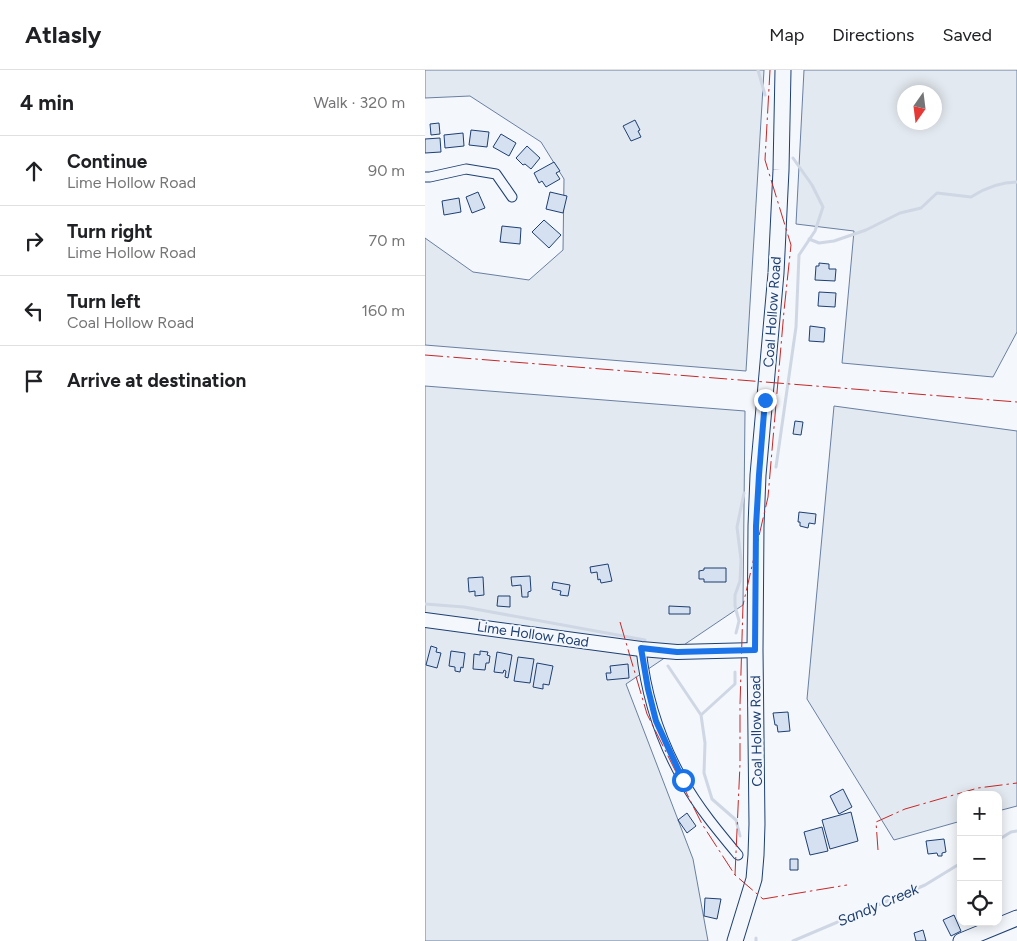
<!DOCTYPE html>
<html lang="en">
<head>
<meta charset="utf-8">
<style>
  :root { --surface:#fff; --page:#f2f2f2; --text:#202124; --muted:#757577; --line:#e0e0e0 }
  body { margin:0; font-family:Figtree,sans-serif; background:var(--page); color:var(--text) }
  .controls { position:absolute; right:15px; bottom:15px; display:grid; overflow:hidden; border-radius:10px; box-shadow:0 2px 12px #0003 }
  .controls button { width:45px; height:45px; display:grid; place-items:center; padding:0; border:0; border-bottom:1px solid var(--line); background:var(--surface); color:var(--text); font:25px sans-serif }
  .compass { position:absolute; left:472px; top:15px; width:45px; height:45px; border-radius:50%; background:var(--surface); box-shadow:0 2px 12px #0003; rotate:194deg }
  .stop { position:absolute; width:15px; height:15px; margin:-11px; border:4px solid #1a73e8; border-radius:50%; background:#fff }
  .stop.end { background:#1a73e8; border-color:#fff; box-shadow:0 1px 5px #0008 }
  .list { margin:0; padding:0; list-style:none }
  h2 { display:flex; justify-content:space-between; align-items:center; height:65px; margin:0; padding:0 20px; font-size:21px }
  h2 small { font-size:16px; font-weight:400; color:var(--muted) }
  .list li { display:grid; grid-template-columns:32px 1fr auto; gap:15px; align-items:center; box-sizing:border-box; height:70px; padding:0 20px; border-top:1px solid var(--line) }
  .list b { display:block; font-size:19px; white-space:nowrap }
  .list p { margin:0; font-size:16px; white-space:nowrap; color:var(--muted) }
  .list em { font-size:16px; font-style:normal; color:var(--muted) }
  .icon { flex:none; width:28px; height:28px; fill:none; stroke:currentColor; stroke-width:2; stroke-linecap:round; stroke-linejoin:round }
  .map { position:relative; flex:none; width:592px; height:871px; overflow:hidden }
  header { display:flex; align-items:center; gap:30px; box-sizing:border-box; height:70px; padding:0 25px; background:var(--surface); border-bottom:1px solid var(--line) }
  header strong { font-size:24px }
  nav { display:flex; gap:28px; margin-inline-start:auto; font-size:18px }
  main { display:flex }
  aside { flex:1; background:var(--surface) }
  .map>svg:first-child { display:block }
  .green { fill:#e3e9f0; stroke:#687fa3; fill-rule:evenodd }
  .lines { fill:none; stroke-linecap:round; stroke-linejoin:round }
  .stream { stroke:#cfd7e4; stroke-width:3 }
  .building { fill:#d5e0f0; stroke:#1d3f73 }
  .street-casing { stroke:#1d3f73; stroke-width:11 }
  .secondary-casing { stroke:#1d3f73; stroke-width:16 }
  .primary-casing { stroke:#1d3f73; stroke-width:17 }
  .street { stroke:#f4f7fb; stroke-width:9 }
  .secondary { stroke:#f4f7fb; stroke-width:14 }
  .primary { stroke:#f4f7fb; stroke-width:15 }
  .power { stroke:#c62828; stroke-width:1; stroke-dasharray:18 4 2.5 4; stroke-linecap:butt }
  .route { stroke:#1a73e8; stroke-width:6 }
  .labels { text-anchor:middle; stroke-width:4; stroke-linejoin:round; paint-order:stroke }
  .street-label { font-size:14px; fill:#1d3f73; stroke:#f4f7fb }
  .water-label { font-size:15px; font-style:italic; fill:#1d3f73; stroke:#f4f7fb }
</style>
</head>
<body>
<header>
<strong>Atlasly</strong>
<nav><a>Map</a><a>Directions</a><a>Saved</a></nav>
</header>
<main>
<aside>
<h2>4 min<small>Walk · 320 m</small></h2>
<ul class="list">
<li><svg class="icon" aria-label="ahead" viewBox="0 0 24 24"><path d="M12 20V5M6 11l6-6 6 6"/></svg><div><b>Continue</b><p>Lime Hollow Road</p></div><em>90 m</em></li>
<li><svg class="icon" aria-label="right" viewBox="0 0 24 24"><path d="M7 20v-9h11M14 6l5 5-5 5"/></svg><div><b>Turn right</b><p>Lime Hollow Road</p></div><em>70 m</em></li>
<li><svg class="icon" aria-label="left" viewBox="0 0 24 24"><path d="M17 20v-9H6M10 6l-5 5 5 5"/></svg><div><b>Turn left</b><p>Coal Hollow Road</p></div><em>160 m</em></li>
<li><svg class="icon" aria-label="arrive" viewBox="0 0 24 24"><path d="M6 21V4h12l-3 4 3 4H6"/></svg><div><b>Arrive at destination</b></div></li>
</ul>
</aside>
<div class="map">
<svg width="592" height="871" viewBox="0 0 592 871">
  <rect width="100%" height="100%" fill="#f4f7fb"/>
  <path class="green" d="M0,0H339L321,301L0,275V168L48,202L104,210L138,180L139,109L116,72L45,26L0,28Z
    M379,0H592V262L568,307L417,293L429,161L371,154ZM510,22V52H480V22Z
    M0,316L320,341L318,535L201,614L268,789L283,871H0Z
    M409,336L592,361V736L573,741V725H536V751L469,770L382,629Z"/>
  <g class="lines">
    <path class="stream" d="M333,0L340,25
      M384,169L394,173L409,171L441,160L475,143L496,138L512,123L546,127C560,118 575,112 592,112
      M351,397L371,257L374,185L390,161L398,137L387,115L368,88
      M0,534L39,537L220,570
      M311,563L314,551L310,536V525L315,511L316,490L312,457L319,423
      M243,596L276,645L280,673L279,703L287,729L311,750L315,766
      M276,645L310,614V602
      M573,770L586,762L592,761
      M331,871V868
      M368,871L500,815L536,793"/>
  </g>
  <path class="building" d="M210,50L215,60L213,61L216,67L206,71L198,56Z
    M14,53L15,64L6,65L5,54Z
    M46,60L64,62L62,77L44,75Z
    M38,63L39,76L20,78L19,65Z
    M76,64L91,73L84,86L68,77Z
    M15,68L16,82L0,83V69Z
    M102,76L115,88L106,99L100,94L98,95L91,88Z
    M129,92L135,101L131,103L135,109L121,117L117,111L114,113L109,103Z
    M53,122L60,138L47,143L41,127Z
    M125,122L142,126L138,143L121,139Z
    M34,128L36,142L19,145L17,131Z
    M119,150L136,165L124,178L107,162Z
    M77,156L96,158L95,174L75,172Z
    M394,193L404,194V199H411L410,211L390,210L391,196H394Z
    M394,222L411,223L410,237L393,236Z
    M385,256L400,258L399,272L384,271Z
    M370,351L378,352L376,365L368,364Z
    M374,442L391,444L390,454L384,453L383,458L375,456V452H373Z
    M183,494L187,511L176,513L175,509L173,510L172,502L166,503L165,497Z
    M279,498H301V512H279V509H274V501L279,500Z
    M105,506L106,521L103,522V527H97L96,515L87,516L86,507Z
    M58,507L59,525L50,526V521L44,522L43,508Z
    M128,512L145,515L143,526L135,525L136,521L127,519Z
    M73,526H85V537L72,536Z
    M244,536L265,537V544H244Z
    M6,576L12,578L11,582L16,583L12,598L1,595Z
    M26,581L40,583L38,598L36,597L35,602L30,601V597L24,596Z
    M55,581L63,582L62,585L65,586L64,593H61L60,600L48,599L49,584L55,585Z
    M72,582L87,585L83,608L80,607L81,601L79,600L78,603L69,602Z
    M93,587L109,589L105,613L89,611Z
    M112,593L128,596L124,615L118,614V619L108,617Z
    M203,594L204,608L182,610L181,603H186L185,596Z
    M363,642L365,661L353,662L352,655H350L348,643Z
    M418,719L427,737L414,744L405,726Z
    M426,742L433,771L405,779L397,750Z
    M262,743L271,756L262,763L253,750Z
    M397,757L403,781L385,785L379,762Z
    M519,769L521,782L517,783V786H513L512,783L503,784L501,771Z
    M365,789H373V800H365Z
    M280,828L296,829L292,849L279,846Z
    M529,845L536,861L526,866L518,850Z
    M498,860L501,871H491L489,863Z"/>
  <g class="lines">
    <g class="street-casing">
      <path id="street" d="M0,107H5L41,99L71,104L87,127
        M216,579C221,625 235,670 258,710C273,737 293,761 313,785"/>
    </g>
    <g class="secondary-casing">
      <path id="secondary" d="M0,550L216,579L252,582L330,580"/>
    </g>
    <g class="primary-casing">
      <path id="primary" d="M310,871L329,809L331,785L332,754L330,580L331,456L333,405L351,203L356,100L358,0
        M536,871L592,848"/>
    </g>
    <use href="#street" class="street"/>
    <use href="#secondary" class="secondary"/>
    <use href="#primary" class="primary"/>
    <path class="power" d="M0,285L592,332
      M195,552L222,644L277,754L310,805L338,829L422,815
      M453,780L451,752L480,739L553,718L592,713
      M310,805L315,694V635L318,535L343,427L359,241L366,175L340,90L345,0"/>
  </g>
  <g class="lines">
    <path class="route" d="M258,710L231,651L223,619L216,578L252,582L330,580L331,456L334,405L340,330"/>
  </g>
  <g class="labels">
    <g class="street-label">
      <text transform="translate(347 242) rotate(-86)" y="5">Coal Hollow Road</text>
      <text transform="translate(108 564) rotate(8)" y="5">Lime Hollow Road</text>
      <text transform="translate(331 661) rotate(-91)" y="5">Coal Hollow Road</text>
    </g>
    <g class="water-label">
      <text transform="translate(453 835) rotate(-23)" y="5">Sandy Creek</text>
    </g>
  </g>
</svg>
<div class="controls">
<button>+</button>
<button>−</button>
<button><svg class="icon" aria-label="locate" viewBox="0 0 24 24"><circle cx="12" cy="12" r="6"/><path d="M12 2v4M12 18v4M2 12h4M18 12h4"/></svg></button>
</div>
<svg class="compass" viewBox="-18 -18 36 36"><path d="M0-13l5 13h-10z" fill="#e53935"/><path d="M0 13l5-13h-10z" fill="#757577"/></svg>
<div class="stop" style="left:258px;top:710px"></div>
<div class="stop end" style="left:340px;top:330px"></div>
</div>
</main>
</body>
</html>
